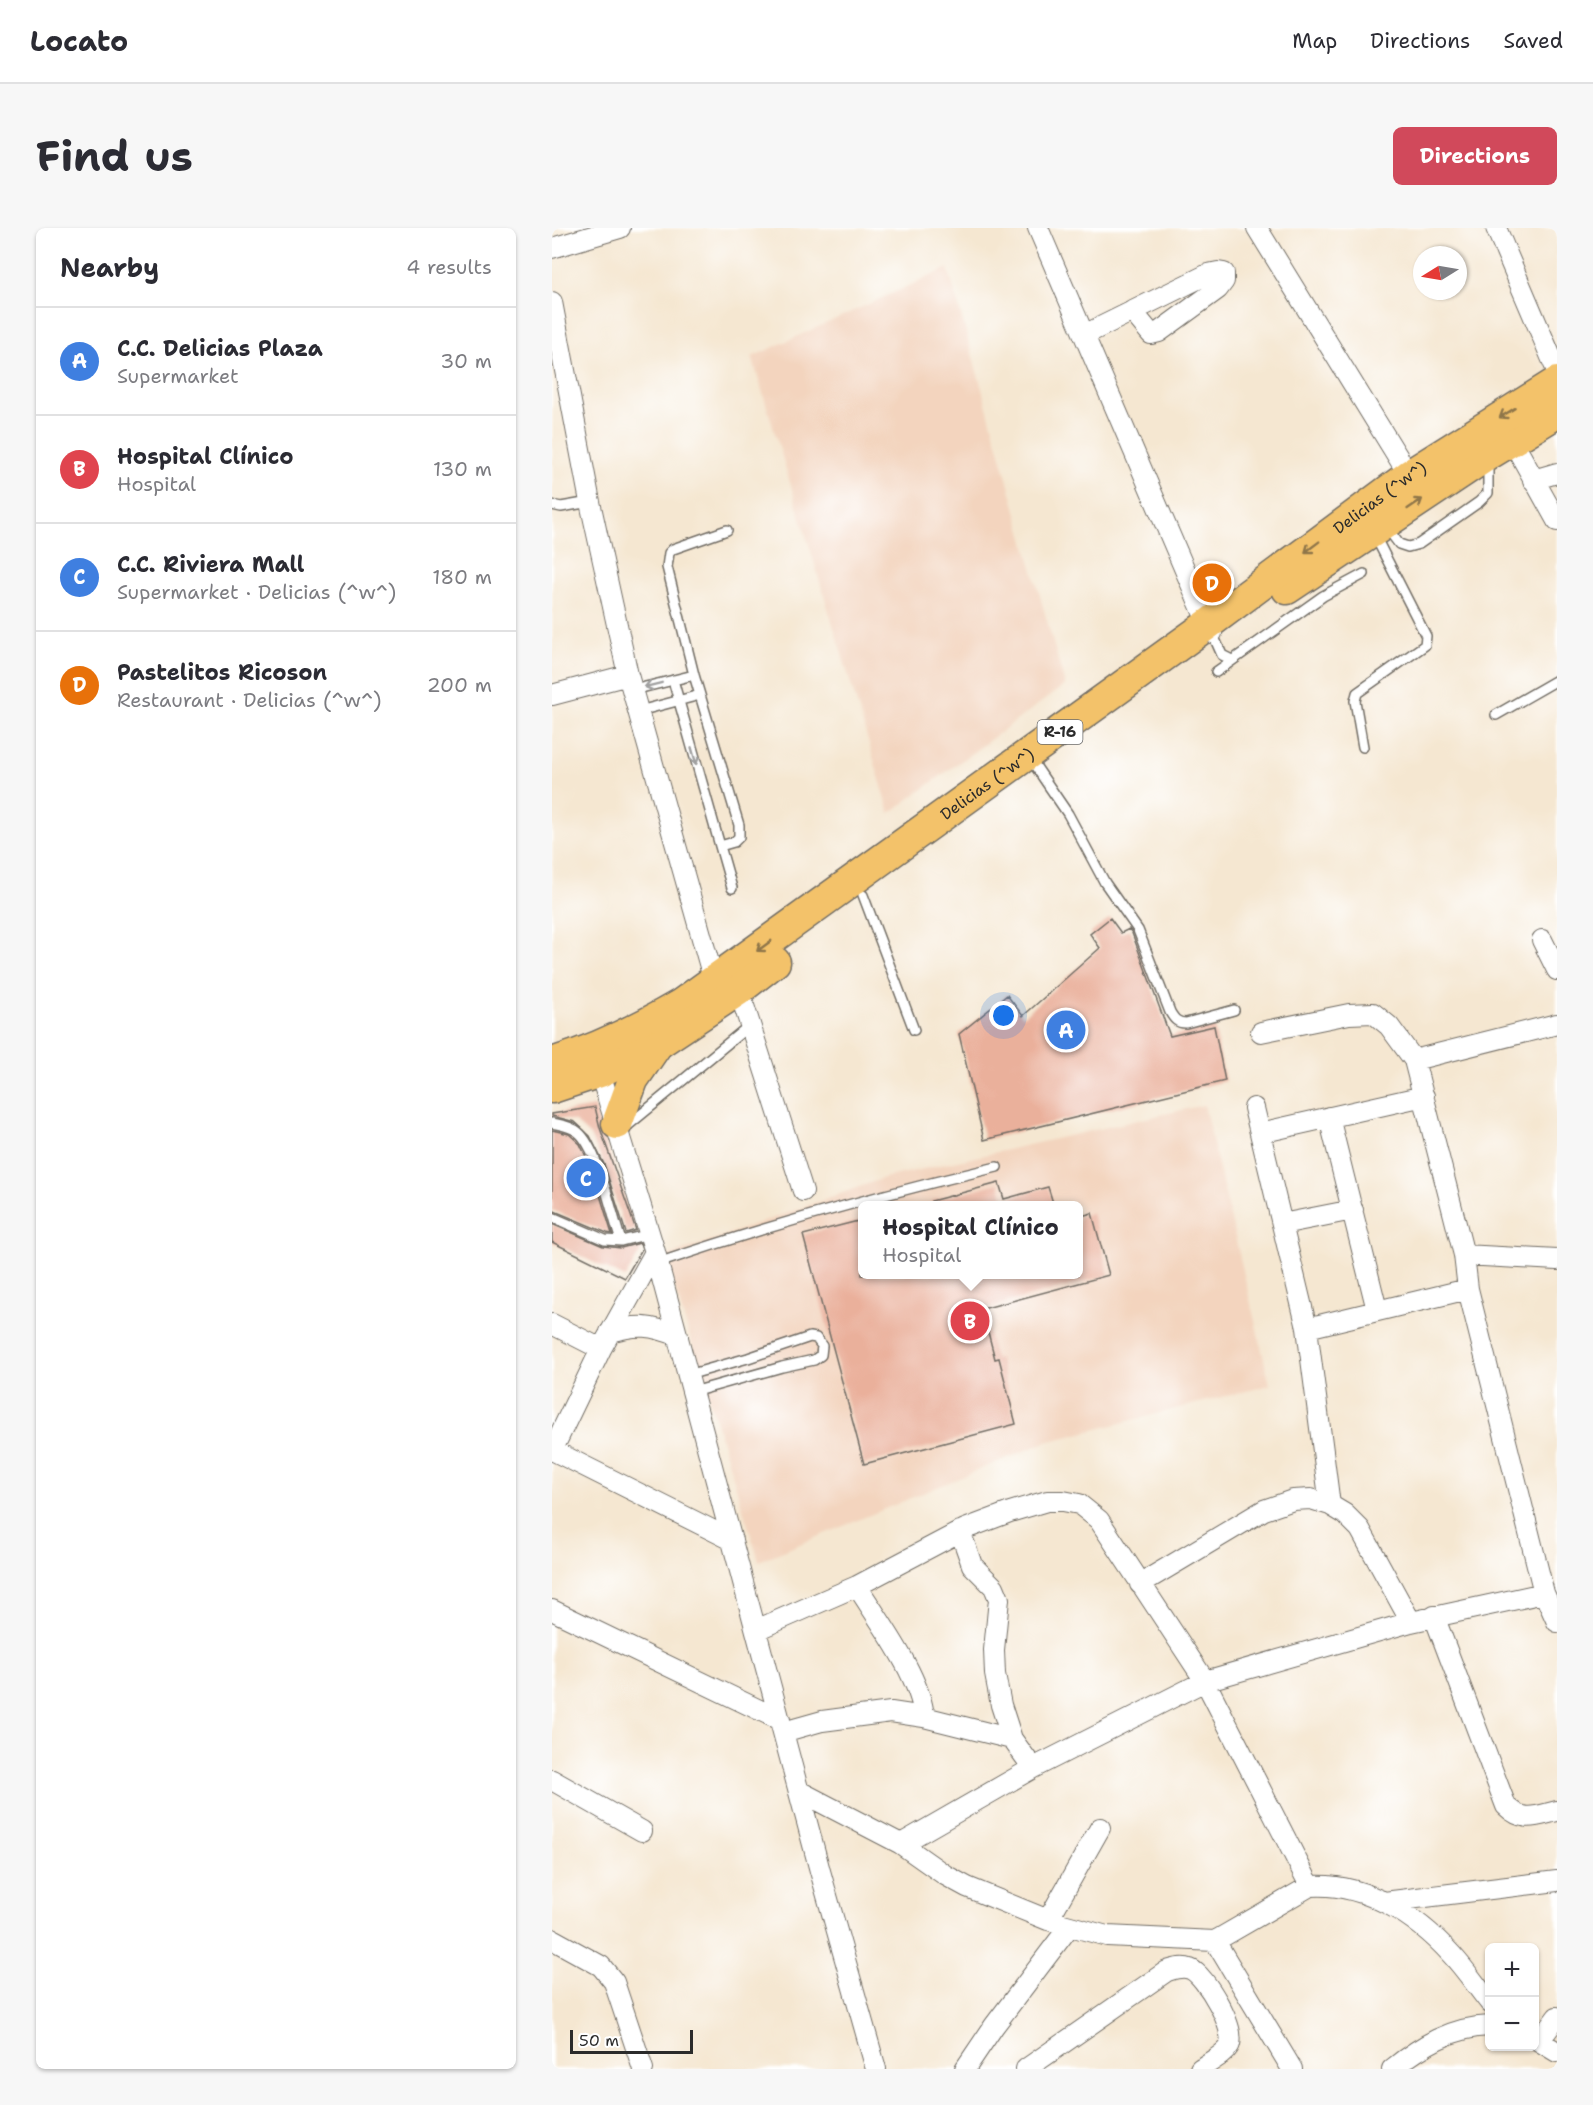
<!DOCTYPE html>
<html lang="en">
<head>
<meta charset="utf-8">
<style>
  :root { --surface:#fff; --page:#f7f7f7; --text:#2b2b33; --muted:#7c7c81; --line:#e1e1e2; --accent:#d1495b }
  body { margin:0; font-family:"Shantell Sans",sans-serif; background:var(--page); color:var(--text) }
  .controls { position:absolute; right:18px; bottom:18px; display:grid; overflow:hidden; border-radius:9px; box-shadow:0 2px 4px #0004 }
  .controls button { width:54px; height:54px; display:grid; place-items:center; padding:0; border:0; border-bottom:2px solid var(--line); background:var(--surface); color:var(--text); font:30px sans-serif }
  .compass { position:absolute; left:861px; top:18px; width:54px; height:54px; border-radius:50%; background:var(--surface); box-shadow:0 2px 4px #0004; rotate:259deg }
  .scale { position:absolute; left:18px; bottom:15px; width:123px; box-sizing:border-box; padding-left:6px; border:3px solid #2b2b2b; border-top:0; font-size:16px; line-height:21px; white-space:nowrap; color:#2b2b2b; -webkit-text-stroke:4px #fff; paint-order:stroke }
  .you { position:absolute; left:452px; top:788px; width:21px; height:21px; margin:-15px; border:4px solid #fff; border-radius:50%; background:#1a73e8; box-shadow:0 0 0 9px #1a73e833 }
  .badge { display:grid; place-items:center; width:39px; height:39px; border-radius:50%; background:var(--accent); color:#fff; font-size:20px; font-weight:700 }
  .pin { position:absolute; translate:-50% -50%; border:3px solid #fff; box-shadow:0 2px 6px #0006 }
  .popup { position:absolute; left:306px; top:973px; width:225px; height:78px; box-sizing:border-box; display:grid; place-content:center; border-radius:9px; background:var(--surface); filter:drop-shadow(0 2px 4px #0005); font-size:20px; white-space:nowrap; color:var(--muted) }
  .popup b { font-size:22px; color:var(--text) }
  .popup::after { content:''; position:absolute; left:50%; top:100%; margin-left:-12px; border:12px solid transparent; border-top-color:var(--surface) }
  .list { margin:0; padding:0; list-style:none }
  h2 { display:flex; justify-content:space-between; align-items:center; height:78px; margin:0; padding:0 24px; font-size:26px }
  h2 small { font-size:20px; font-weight:400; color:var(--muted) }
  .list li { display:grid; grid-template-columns:39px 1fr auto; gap:18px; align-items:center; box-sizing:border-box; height:108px; padding:0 24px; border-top:2px solid var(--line) }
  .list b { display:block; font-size:22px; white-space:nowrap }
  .list p { margin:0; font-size:20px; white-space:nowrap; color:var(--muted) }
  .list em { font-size:20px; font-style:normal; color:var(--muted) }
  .map { position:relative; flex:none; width:1005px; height:1841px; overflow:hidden; border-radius:9px }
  header { display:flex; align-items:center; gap:36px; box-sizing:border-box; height:84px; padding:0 30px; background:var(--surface); border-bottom:2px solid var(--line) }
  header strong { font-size:28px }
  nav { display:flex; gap:33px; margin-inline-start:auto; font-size:21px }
  .intro { display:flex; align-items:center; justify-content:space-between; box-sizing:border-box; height:144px; padding:0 36px }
  h1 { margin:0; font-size:42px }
  .button { padding:15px 27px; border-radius:9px; background:var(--accent); color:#fff; font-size:21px; font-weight:700 }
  main { display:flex; gap:36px; padding:0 36px }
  aside { flex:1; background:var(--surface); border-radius:9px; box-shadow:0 2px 4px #0004 }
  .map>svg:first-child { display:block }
  .built { fill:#f3d4be; fill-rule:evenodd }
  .building { fill:#eab09b }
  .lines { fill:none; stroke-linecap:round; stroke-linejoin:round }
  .lane-casing { stroke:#726d65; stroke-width:12 }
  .street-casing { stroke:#726d65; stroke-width:22 }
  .primary-casing { stroke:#726d65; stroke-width:33 }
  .lane { stroke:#fff; stroke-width:9 }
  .street { stroke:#fff; stroke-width:20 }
  .primary { stroke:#f3c26a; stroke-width:30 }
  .oneway { stroke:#8f764a }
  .oneway2 { stroke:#a0a0a0 }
  .labels { text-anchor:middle; stroke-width:5; stroke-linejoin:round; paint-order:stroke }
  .shield { fill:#fff; stroke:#6b6b6b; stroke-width:1.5 }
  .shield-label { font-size:15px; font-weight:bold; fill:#2b2b2b }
  .street-label { font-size:16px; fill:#2b2b2b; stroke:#fff }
</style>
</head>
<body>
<header>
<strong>Locato</strong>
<nav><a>Map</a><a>Directions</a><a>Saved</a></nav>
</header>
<div class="intro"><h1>Find us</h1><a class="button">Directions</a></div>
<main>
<aside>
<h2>Nearby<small>4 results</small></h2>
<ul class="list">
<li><span class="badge" style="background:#3f7fe0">A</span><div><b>C.C. Delicias Plaza</b><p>Supermarket</p></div><em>30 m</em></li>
<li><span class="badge" style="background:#e0444e">B</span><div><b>Hospital Clínico</b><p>Hospital</p></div><em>130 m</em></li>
<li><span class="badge" style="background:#3f7fe0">C</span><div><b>C.C. Riviera Mall</b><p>Supermarket · Delicias (^w^)</p></div><em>180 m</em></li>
<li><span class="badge" style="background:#e8710a">D</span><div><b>Pastelitos Ricoson</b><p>Restaurant · Delicias (^w^)</p></div><em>200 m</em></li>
</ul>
</aside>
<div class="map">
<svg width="1005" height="1841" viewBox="0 0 1005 1841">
  <rect width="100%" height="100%" fill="#fff"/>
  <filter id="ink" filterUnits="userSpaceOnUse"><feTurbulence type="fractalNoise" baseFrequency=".0167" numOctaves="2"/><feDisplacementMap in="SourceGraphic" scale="12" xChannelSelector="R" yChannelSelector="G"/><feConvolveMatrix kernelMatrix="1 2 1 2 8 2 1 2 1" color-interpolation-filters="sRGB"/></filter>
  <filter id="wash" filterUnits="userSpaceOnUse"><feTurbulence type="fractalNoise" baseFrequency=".008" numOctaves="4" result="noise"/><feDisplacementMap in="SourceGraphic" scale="24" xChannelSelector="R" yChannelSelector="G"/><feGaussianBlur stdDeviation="1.35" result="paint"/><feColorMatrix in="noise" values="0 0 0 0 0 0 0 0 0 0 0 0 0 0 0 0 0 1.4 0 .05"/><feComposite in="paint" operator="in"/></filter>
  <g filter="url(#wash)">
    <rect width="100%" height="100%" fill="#f5e7d1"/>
    <path class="built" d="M396,40L513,457L338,585L200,129Z
      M652,877L718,1157L494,1214L207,1333L113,1029L332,950ZM310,978H526V1046H310Z"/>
    <g id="blocks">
      <path class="building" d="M558,690L569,705L577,701L580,705L618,808L662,798L673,853L432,912L407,806L455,767L471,788L548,720L538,706Z
        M43,879L48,900L84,1002L74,1005L52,936L38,908L23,894L0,888V886Z
        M0,902L17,906L28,916L40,941L60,1006L55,1005L0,982Z
        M447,955L452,971L496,959L502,978H380L379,973Z
        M540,985L557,1047L430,1081L443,1131L447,1130L464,1196L312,1236L251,1007L310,992V1047H526V989Z
        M0,996L51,1018L69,1020L88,1015L90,1021L73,1050L0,1014Z"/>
    </g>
  </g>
  <g filter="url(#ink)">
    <use href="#blocks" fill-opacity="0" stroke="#726d65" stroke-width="1.5"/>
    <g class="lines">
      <g class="lane-casing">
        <path id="lane" d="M0,277L9,279L38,274
          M835,300L847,316L856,319L867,316L927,274L936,265V232
          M662,409L670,427L680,432
          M664,444L771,368L812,346
          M121,452L168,618L182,614L187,609V597L142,447L115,339L117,325L121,321L175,302
          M81,462L142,447
          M87,483L148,467
          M944,487L1005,452
          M811,519L803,473L805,465L873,417L874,408L822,306
          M484,539L516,586L553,655L586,702L618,784C622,791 625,795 634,795L682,782
          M168,618L180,660
          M311,667L362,802
          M0,895C9,897 19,898 26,904C46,920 60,987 69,1013
          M74,899L198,797
          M0,989L53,1012L69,1013L98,1006
          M106,1035C218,997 330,966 445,939
          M136,1147L196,1130L258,1109L264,1110L270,1118L269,1127L262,1132L230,1139L141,1164"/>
      </g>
      <g class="street-casing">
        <path id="street" d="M486,0L660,405
          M705,0L857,247
          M944,0L1005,143
          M0,20L68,0
          M0,74L38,274L76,447L162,753
          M532,107L656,46L666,44L672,45V53L666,61L607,104L599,106L580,83
          M960,212L1005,293
          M981,252L1005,245
          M0,467L76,447
          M990,712L1005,742
          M187,762L251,963
          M709,804L797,786L821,785L837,798L862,832L912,1027L916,1061L992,1365L1005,1394
          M862,832L1005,796
          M45,835L103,1024L268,1643L324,1841
          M702,880L755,1100L778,1277
          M777,889L825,1082
          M708,905L872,868
          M730,996L801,982
          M912,1027L1005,1032
          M0,1096L49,1121
          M755,1100L916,1061
          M58,1104C85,1096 99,1097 126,1108
          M0,1222L180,1312
          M0,1223L49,1121L103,1024
          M408,1303L420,1337L442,1359L447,1371L442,1422L443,1446L449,1477L460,1511L481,1540
          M588,1356L712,1282L741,1272L759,1271L778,1277L793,1286L808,1301L859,1394
          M305,1358C327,1393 369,1449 372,1489
          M0,1382L228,1492
          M882,1388L954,1578C971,1595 984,1588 1005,1583
          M204,1402L305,1358L413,1301L458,1284L495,1273H511L527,1276L547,1292L653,1453L758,1658
          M231,1504L270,1493L339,1484L372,1489L460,1511
          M0,1552L90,1603
          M247,1563L349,1616L393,1647L415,1659L496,1692L555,1708L663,1713L740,1841
          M349,1616L481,1540L653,1453L859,1394L992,1365
          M832,1674L1005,1653
          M496,1692L548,1600
          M0,1711L49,1738L62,1754L91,1841
          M663,1713L758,1658C813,1654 865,1688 900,1727C914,1742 925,1759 938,1775
          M982,1810L1005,1824
          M988,1812L1005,1789
          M413,1841L442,1798L517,1699
          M474,1841L615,1743C622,1741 630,1738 638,1741C653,1746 686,1803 677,1818C672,1827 657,1834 648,1841
          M840,1841C869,1818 899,1799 938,1798"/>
      </g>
      <g class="primary-casing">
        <g id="primary">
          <path d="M735,361L936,227L1005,185"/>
          <path id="s1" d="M0,835C45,821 88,800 129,776L655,397L857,247L1005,154"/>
          <path d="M0,860L48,844L107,815L187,762L223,734"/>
          <path d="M65,896L81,852L105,817"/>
        </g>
      </g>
      <use href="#lane" class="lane"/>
      <use href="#street" class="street"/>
      <use href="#primary" class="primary"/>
    </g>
    <defs><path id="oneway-shaft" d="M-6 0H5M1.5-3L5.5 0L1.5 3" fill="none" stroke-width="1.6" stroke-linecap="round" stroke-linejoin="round" transform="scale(1.5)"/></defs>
    <g class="oneway">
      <use href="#oneway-shaft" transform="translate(955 185) rotate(148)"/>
      <use href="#oneway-shaft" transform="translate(863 276) rotate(-34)"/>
      <use href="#oneway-shaft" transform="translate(760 319) rotate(143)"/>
      <use href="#oneway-shaft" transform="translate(212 718) rotate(144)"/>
    </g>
    <g class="oneway2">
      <use href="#oneway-shaft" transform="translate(101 457) rotate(166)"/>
      <use href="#oneway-shaft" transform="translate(142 528) rotate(74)"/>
    </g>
  </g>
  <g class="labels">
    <rect class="shield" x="485.5" y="492" width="45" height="24" rx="4.5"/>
    <g class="shield-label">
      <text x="508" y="509">R-16</text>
    </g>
    <g class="street-label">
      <text dy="6" stroke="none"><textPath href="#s1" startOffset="1005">Delicias (^w^)</textPath></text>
      <text dy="6" stroke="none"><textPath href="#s1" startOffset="519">Delicias (^w^)</textPath></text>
    </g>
  </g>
</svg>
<div class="controls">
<button>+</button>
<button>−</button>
</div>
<svg class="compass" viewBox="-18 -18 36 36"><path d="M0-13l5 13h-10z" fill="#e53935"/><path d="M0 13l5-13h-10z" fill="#7c7c81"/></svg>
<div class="scale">50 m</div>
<div class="you"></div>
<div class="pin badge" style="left:514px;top:802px;background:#3f7fe0">A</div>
<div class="pin badge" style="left:418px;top:1093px;background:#e0444e">B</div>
<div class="popup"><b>Hospital Clínico</b>Hospital</div>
<div class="pin badge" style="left:34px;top:950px;background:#3f7fe0">C</div>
<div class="pin badge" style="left:660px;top:355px;background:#e8710a">D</div>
</div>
</main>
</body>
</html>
